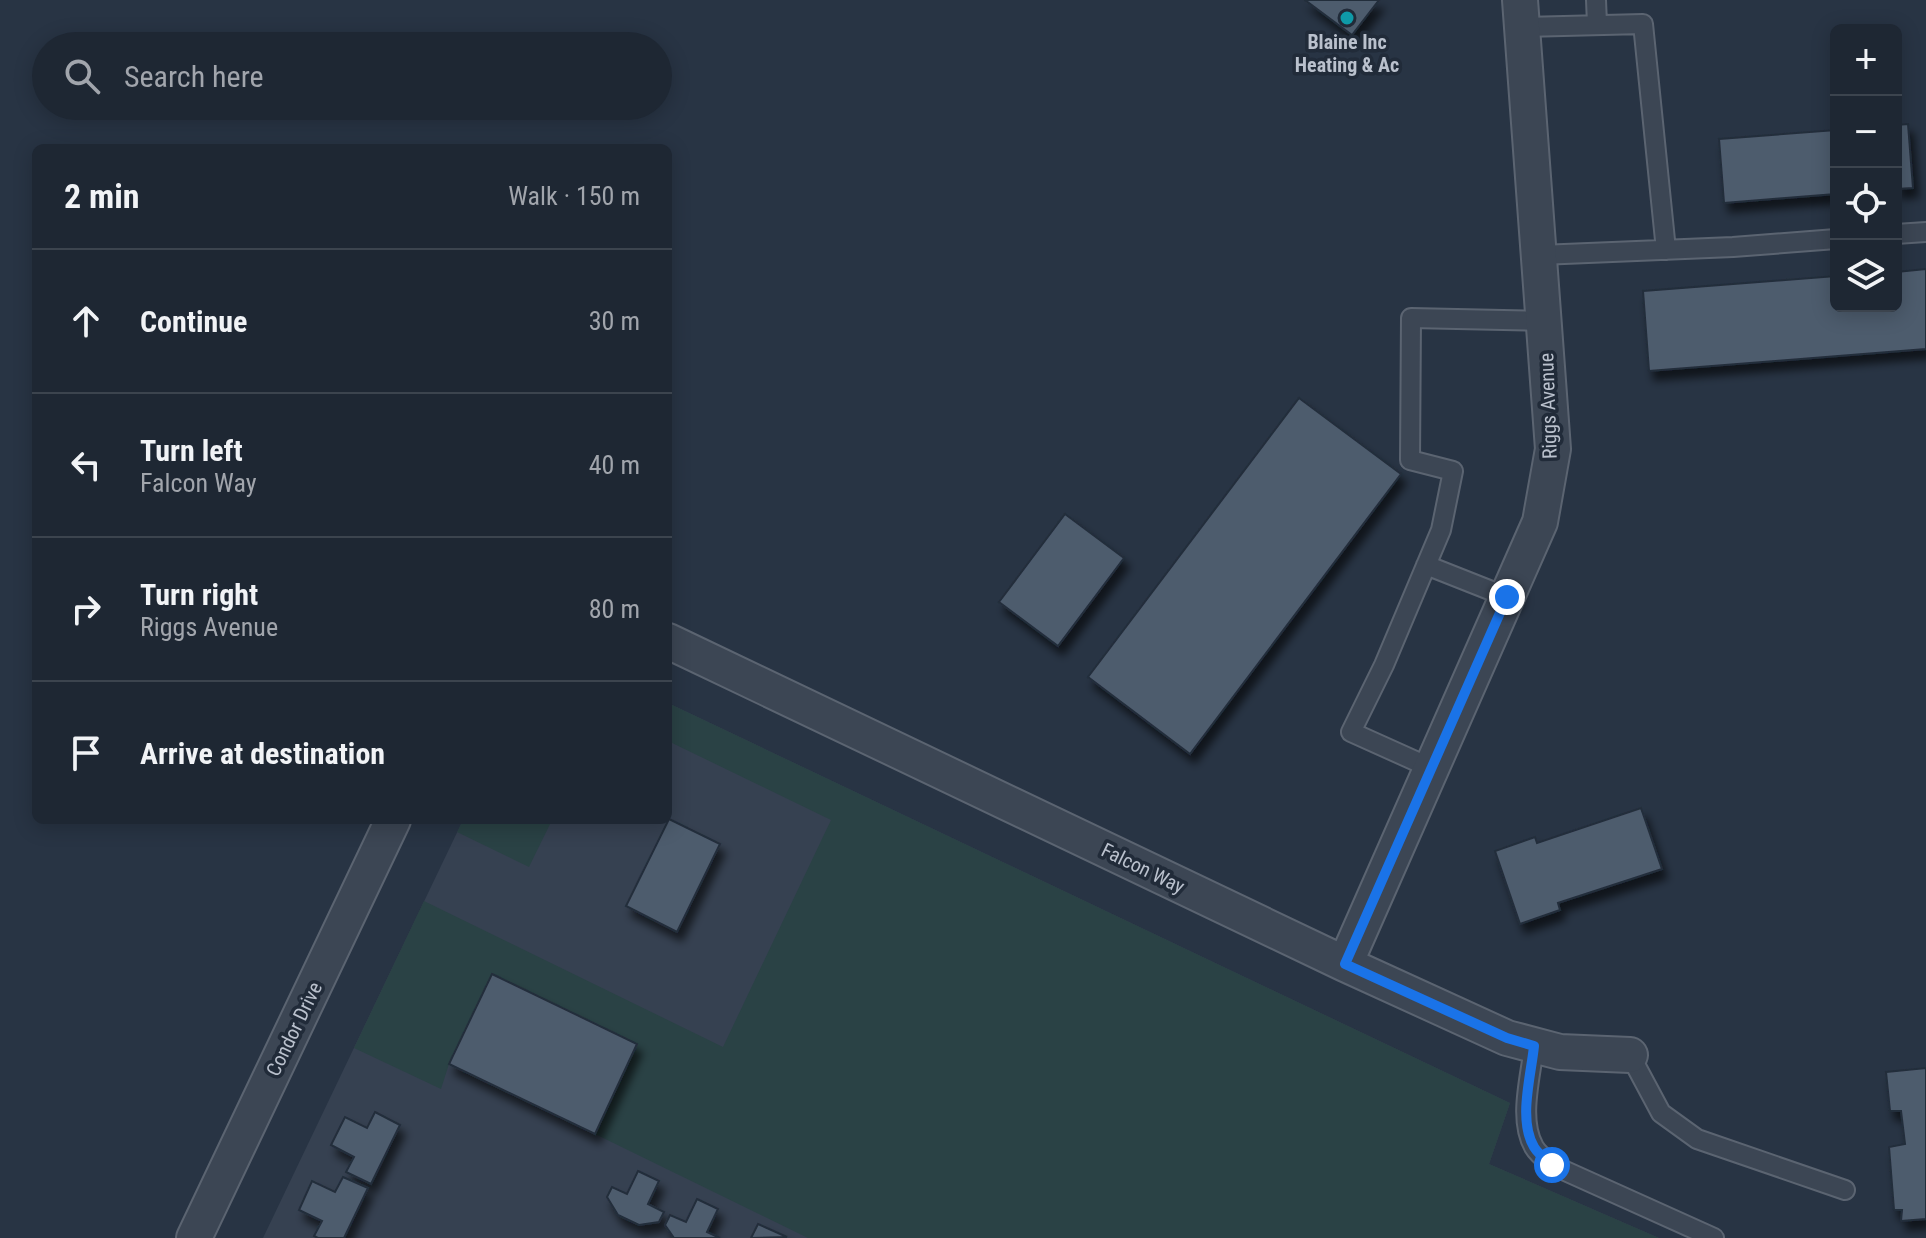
<!DOCTYPE html>
<html lang="en">
<head>
<meta charset="utf-8">
<style>
  :root { --surface:#1e2733; --page:#2b333f; --text:#f1f3f6; --muted:#a1a5ac; --line:#3c444e }
  body { margin:0; font-family:"Roboto Condensed",sans-serif; background:var(--page); color:var(--text) }
  .controls { position:absolute; right:24px; top:24px; display:grid; overflow:hidden; border-radius:12px; box-shadow:0 4px 20px #0003 }
  .controls button { width:72px; height:72px; display:grid; place-items:center; padding:0; border:0; border-bottom:2px solid var(--line); background:var(--surface); color:var(--text); font:40px sans-serif }
  .stop { position:absolute; width:24px; height:24px; margin:-18px; border:6px solid #1a73e8; border-radius:50%; background:#fff }
  .stop.end { background:#1a73e8; border-color:#fff; box-shadow:0 2px 8px #0008 }
  .list { margin:0; padding:0; list-style:none }
  h2 { display:flex; justify-content:space-between; align-items:center; height:104px; margin:0; padding:0 32px; font-size:34px }
  h2 small { font-size:26px; font-weight:400; color:var(--muted) }
  .list li { display:grid; grid-template-columns:52px 1fr auto; gap:24px; align-items:center; box-sizing:border-box; height:144px; padding:0 32px; border-top:2px solid var(--line) }
  .list b { display:block; font-size:30px; white-space:nowrap }
  .list p { margin:0; font-size:26px; white-space:nowrap; color:var(--muted) }
  .list em { font-size:26px; font-style:normal; color:var(--muted) }
  .icon { flex:none; width:44px; height:44px; fill:none; stroke:currentColor; stroke-width:2; stroke-linecap:round; stroke-linejoin:round }
  .map { position:relative; flex:none; width:1926px; height:1238px; overflow:hidden }
  .search { position:absolute; background:var(--surface); box-shadow:0 4px 20px #0003; left:32px; top:32px; width:640px; height:88px; display:flex; align-items:center; gap:20px; box-sizing:border-box; padding:0 28px; border-radius:44px; color:var(--muted); font-size:30px }
  .panel { position:absolute; background:var(--surface); box-shadow:0 4px 20px #0003; left:32px; top:144px; width:640px; height:680px; border-radius:12px }
  .map>svg:first-child { display:block }
  .airport { fill:#364151 }
  .green { fill:#2a4245 }
  .building { fill:#4e5b6d; stroke:#232d3b; stroke-width:2; filter:url(#shadow) }
  .lines { fill:none; stroke-linecap:round; stroke-linejoin:round }
  .lane-casing { stroke:#5b6471; stroke-width:22 }
  .street-casing { stroke:#5b6471; stroke-width:38 }
  .lane { stroke:#3c4654; stroke-width:18 }
  .street { stroke:#3c4654; stroke-width:34 }
  .route { stroke:#1a73e8; stroke-width:10 }
  .culture-dot { fill:#0f9aa8; stroke:#212b39; stroke-width:3 }
  .labels { text-anchor:middle; stroke-width:7; stroke-linejoin:round; paint-order:stroke }
  .poi-label { font-size:20px; font-weight:bold; fill:#bac1cd; stroke:#212b39 }
  .street-label { font-size:20px; fill:#bac1cd; stroke:#212b39 }
</style>
</head>
<body>
<div class="map">
<svg width="1926" height="1238" viewBox="0 0 1926 1238">
  <defs>
    <filter id="shadow"><feDropShadow dx="5" dy="9" stdDeviation="4" flood-color="#0009"/></filter>
  </defs>
  <rect width="100%" height="100%" fill="#283444"/>
  <path class="airport" d="M668,703L1510,1103L1489,1164L1659,1238H263L463,820H668Z"/>
  <path class="green" d="M668,703L1510,1103L1489,1164L1659,1238H808L595,1134L637,1044L493,975L449,1064L441,1089L354,1048L424,901L723,1047L831,820L668,741Z
    M463,820H552L529,867L457,832Z"/>
  <path class="building" d="M1305,0H1379L1352,35Z
    M1908,124L1913,188L1896,189V125Z
    M1836,130V194L1724,203L1719,139Z
    M1926,269V349L1649,371L1643,291L1836,276V306H1896V272Z
    M1299,398L1401,474L1190,754L1088,677Z
    M1065,514L1124,558L1058,646L999,602Z
    M1641,808L1662,869L1558,903L1560,910L1520,924L1495,851L1535,837L1537,843Z
    M669,819L720,844L677,932L626,906Z
    M492,974L637,1044L595,1134L449,1064Z
    M1926,1068V1219L1901,1221L1902,1210H1894L1889,1147L1905,1144L1901,1111H1890L1886,1072Z
    M375,1112L400,1125L371,1184L346,1172L354,1157L331,1145L345,1117L367,1128Z
    M638,1171L659,1181L648,1204L664,1212L659,1222L639,1225L618,1215L607,1197L612,1187L627,1194Z
    M343,1177L368,1188L344,1238H318L314,1236L322,1221L299,1210L312,1181L335,1192Z
    M697,1199L718,1209L707,1232L720,1238H674L665,1225L670,1215L686,1222Z
    M758,1224L787,1237L751,1238Z"/>
  <g class="lines">
    <g class="lane-casing">
      <path id="lane" d="M1596,0L1597,24
        M1523,27L1643,24L1666,250
        M1896,234L1926,232
        M1540,255L1733,247L1836,239
        M1426,565L1507,597
        M1431,768L1351,732L1384,665L1441,530L1453,471L1410,460L1411,318L1545,321
        M1534,1046C1531,1076 1518,1119 1534,1147C1538,1154 1546,1160 1552,1165L1714,1238
        M1630,1055L1661,1113L1697,1139L1845,1190"/>
    </g>
    <g class="street-casing">
      <path id="street" d="M668,641L1345,964L1507,1038L1560,1052L1630,1055
        M1345,964L1540,522L1553,449L1520,0
        M194,1238L393,820"/>
    </g>
    <use href="#lane" class="lane"/>
    <use href="#street" class="street"/>
  </g>
  <g class="lines">
    <path class="route" d="M1507,597L1345,964L1507,1038L1534,1046C1531,1076 1518,1120 1534,1147C1538,1154 1546,1160 1552,1165"/>
  </g>
  <circle class="culture-dot" cx="1347" cy="18" r="8"/>
  <g class="labels">
    <g class="poi-label">
      <text x="1347" y="49">Blaine Inc<tspan x="1347" dy="23">Heating &amp; Ac</tspan></text>
    </g>
    <g class="street-label">
      <text transform="translate(1548 406) rotate(-92)" y="7">Riggs Avenue</text>
      <text transform="translate(1143 868) rotate(26)" y="7">Falcon Way</text>
      <text transform="translate(294 1029) rotate(-64)" y="7">Condor Drive</text>
    </g>
  </g>
</svg>
<div class="controls">
<button>+</button>
<button>−</button>
<button><svg class="icon" aria-label="locate" viewBox="0 0 24 24"><circle cx="12" cy="12" r="6"/><path d="M12 2v4M12 18v4M2 12h4M18 12h4"/></svg></button>
<button><svg class="icon" aria-label="layers" viewBox="0 0 24 24"><path d="M12 4l9 5-9 5-9-5zM3 14l9 5 9-5"/></svg></button>
</div>
<div class="stop" style="left:1552px;top:1165px"></div>
<div class="stop end" style="left:1507px;top:597px"></div>
<div class="search"><svg class="icon" aria-label="search" viewBox="0 0 24 24"><circle cx="10" cy="10" r="6"/><path d="M15 15l6 6"/></svg>Search here</div>
<section class="panel">
<h2>2 min<small>Walk · 150 m</small></h2>
<ul class="list">
<li><svg class="icon" aria-label="ahead" viewBox="0 0 24 24"><path d="M12 20V5M6 11l6-6 6 6"/></svg><div><b>Continue</b></div><em>30 m</em></li>
<li><svg class="icon" aria-label="left" viewBox="0 0 24 24"><path d="M17 20v-9H6M10 6l-5 5 5 5"/></svg><div><b>Turn left</b><p>Falcon Way</p></div><em>40 m</em></li>
<li><svg class="icon" aria-label="right" viewBox="0 0 24 24"><path d="M7 20v-9h11M14 6l5 5-5 5"/></svg><div><b>Turn right</b><p>Riggs Avenue</p></div><em>80 m</em></li>
<li><svg class="icon" aria-label="arrive" viewBox="0 0 24 24"><path d="M6 21V4h12l-3 4 3 4H6"/></svg><div><b>Arrive at destination</b></div></li>
</ul>
</section>
</div>
</body>
</html>
